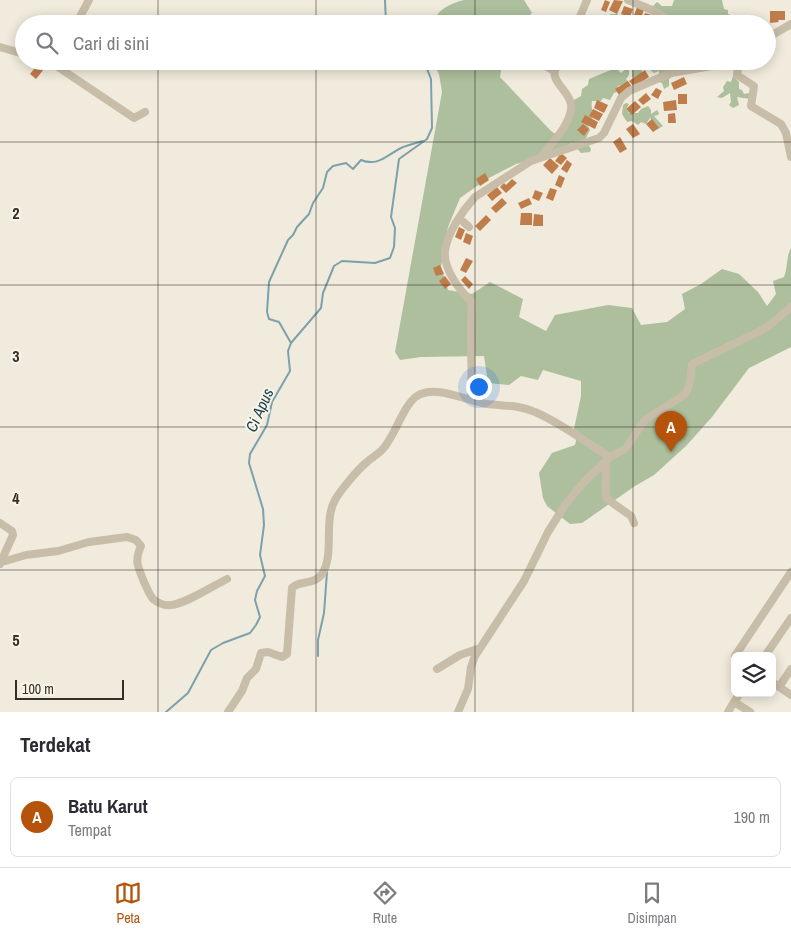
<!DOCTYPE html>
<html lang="id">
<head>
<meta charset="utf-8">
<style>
  :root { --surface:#fff; --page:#f2f2f3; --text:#2b2b33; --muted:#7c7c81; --line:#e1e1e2; --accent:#b45309 }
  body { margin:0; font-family:"Archivo Narrow",sans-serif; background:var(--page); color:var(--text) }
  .controls { position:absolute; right:15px; bottom:15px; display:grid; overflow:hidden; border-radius:8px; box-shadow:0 2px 12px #0003 }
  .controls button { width:45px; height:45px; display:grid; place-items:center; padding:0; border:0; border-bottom:1px solid var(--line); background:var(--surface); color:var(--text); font:25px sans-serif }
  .scale { position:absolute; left:15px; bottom:12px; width:109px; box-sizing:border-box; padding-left:5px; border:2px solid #352f28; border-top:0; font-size:14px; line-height:18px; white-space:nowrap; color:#352f28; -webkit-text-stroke:4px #f8f4e8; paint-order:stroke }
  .you { position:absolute; left:478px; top:386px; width:18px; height:18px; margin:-12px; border:4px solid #fff; border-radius:50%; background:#1a73e8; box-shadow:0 0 0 8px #1a73e833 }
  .badge { display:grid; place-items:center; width:32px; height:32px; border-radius:50%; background:var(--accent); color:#fff; font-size:16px; font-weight:700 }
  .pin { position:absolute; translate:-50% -41px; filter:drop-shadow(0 1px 2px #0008) }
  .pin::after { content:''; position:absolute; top:26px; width:18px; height:15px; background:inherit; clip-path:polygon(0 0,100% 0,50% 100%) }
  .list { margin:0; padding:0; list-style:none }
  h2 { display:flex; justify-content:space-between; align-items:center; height:65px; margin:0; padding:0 20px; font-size:21px }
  h2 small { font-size:16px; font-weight:400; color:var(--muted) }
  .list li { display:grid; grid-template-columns:32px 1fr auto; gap:15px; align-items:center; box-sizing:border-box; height:80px; margin:0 10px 10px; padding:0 10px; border:1px solid var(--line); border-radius:8px }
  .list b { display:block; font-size:19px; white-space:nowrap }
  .list p { margin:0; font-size:16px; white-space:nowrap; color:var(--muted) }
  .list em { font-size:16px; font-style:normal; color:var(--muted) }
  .icon { flex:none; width:28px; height:28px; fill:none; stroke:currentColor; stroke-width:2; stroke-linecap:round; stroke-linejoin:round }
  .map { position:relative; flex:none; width:791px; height:712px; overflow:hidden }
  .search { position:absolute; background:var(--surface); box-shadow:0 2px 12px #0003; left:15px; right:15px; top:15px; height:55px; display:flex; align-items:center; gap:12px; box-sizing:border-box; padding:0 18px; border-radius:28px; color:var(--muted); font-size:19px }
  .sheet { height:155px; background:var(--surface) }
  nav { display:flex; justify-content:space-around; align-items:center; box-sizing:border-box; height:70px; border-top:1px solid var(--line); background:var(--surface); font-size:14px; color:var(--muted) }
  nav a { display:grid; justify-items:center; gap:2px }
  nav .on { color:var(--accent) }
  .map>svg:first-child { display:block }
  .green { fill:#adbf9c }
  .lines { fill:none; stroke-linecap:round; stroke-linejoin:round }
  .stream { stroke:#7ca1ac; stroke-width:2 }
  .building { fill:#bf7d4b }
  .minor { stroke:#c8bda8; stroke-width:8 }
  .grid { fill:none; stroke:#352f28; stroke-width:1; stroke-opacity:0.55 }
  .labels { text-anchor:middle; stroke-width:4; stroke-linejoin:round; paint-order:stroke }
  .water-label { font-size:16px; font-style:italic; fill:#204754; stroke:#f8f4e8 }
  .grid-label { font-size:16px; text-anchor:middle; font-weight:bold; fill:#352f28; stroke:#f8f4e8; stroke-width:4; stroke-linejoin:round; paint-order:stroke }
</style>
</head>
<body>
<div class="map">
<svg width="791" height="712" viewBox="0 0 791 712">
  <rect width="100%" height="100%" fill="#f0ebdc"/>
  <path class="green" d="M464,0H524L532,13L521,24H431C438,10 448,4 464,0Z
    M674,0H722L724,9L728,10V14L737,18L739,24H666L653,6L657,2L662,6H672Z
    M611,14H617L621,17L625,16L636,24H598L600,15L608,16Z
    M432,61H500L502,64L500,77L551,131L557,135L574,100L581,96L582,89L588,85L589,79L613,69H617L621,73L627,68L629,69V75L626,79L629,83L618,86L617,92L614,93L610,100L603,98L601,101H592C590,113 598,114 587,124L590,130L585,140L591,149L590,152L581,153L572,143H570L575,148L516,164L487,179L460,198L448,227L441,267L448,290L472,294L490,282L523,299L519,317L546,331L555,315L608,305L632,308L641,325L667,322L685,309L682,294L701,284L722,269L739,274L758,292L767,306L776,294L773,281L784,277C788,267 786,257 791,248V347L749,368L712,417L686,446L654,475L635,486L582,523L570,524L547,506L543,498L539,473L552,453L575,445L577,436L574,429L581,396V381L543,370L538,380L521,376L509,385L488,383L484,356L421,357L400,360L395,352L442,92L439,74Z
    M629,61H682L685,68L669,79V86L664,89L662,83L658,82L659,71L654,73L650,70L643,68H642V73L634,79L632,76V69Z
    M733,76L739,82V89L742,90L744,94L750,93L751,99L737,97L739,105L733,108L729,105L731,102L730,93L722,98L717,97L724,91L723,87L727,81L731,82Z
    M626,103L629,104L626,109L629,113H638L641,109L648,106L651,110V114L657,110L659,113L658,115L654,116L663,126L658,129L650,118L646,124L641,122L638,125L632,121L627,122L622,114L623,105Z"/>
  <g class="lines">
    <path class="stream" d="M385,0L386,24
      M291,343L279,322L269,319L267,312L269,282L288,240L293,235L297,227L309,214L313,203L323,188L327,172L333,166L346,163L353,169L361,160C378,167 387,155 401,148C408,145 416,143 423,141
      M318,656V640L324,613L327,572
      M166,712L188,693L211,650L223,643L250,633L256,625L260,617L255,600L257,591L265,576L260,555L264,525L263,509L249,463L250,454L267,425L272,402L290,371L288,351L291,343L321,308L323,293L334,266L342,261L375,263L390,258L394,247L395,228L391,217L399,159L427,139L432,128L431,79L424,61"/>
  </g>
  <path class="building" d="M605,0L610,2L606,12L601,10Z
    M614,0L623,1L617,14L609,10Z
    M624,6L633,9L630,17L621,14Z
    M637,7L644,10L639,23L632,21Z
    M770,11H785V20H778L779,22L770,23Z
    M645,13L652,15L649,24H641Z
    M38,64L44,69L36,79L30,74Z
    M645,70L649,77L634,87L629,81Z
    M684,77L687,84L674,90L671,83Z
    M628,81L632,87L619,95L615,89Z
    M656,88L662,91L658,99L651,95Z
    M646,93L651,99L643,105L638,100Z
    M678,94H687V104H678Z
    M597,100L608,105L604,113L594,108Z
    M676,100L677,110L664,111L663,102Z
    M635,101L641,107L632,115L626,109Z
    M593,109L603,114L599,121L589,116Z
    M675,113L676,123H668V114Z
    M585,115L598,122L595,129L581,122Z
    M652,119L659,128L653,132L646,124Z
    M583,124L589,129L584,136L577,130Z
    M633,124L640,134L633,138L626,129Z
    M620,137L627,149L620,153L613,142Z
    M561,153L567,158L561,165L555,161Z
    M550,158L559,166L552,174L543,165Z
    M567,160L572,164L567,173L561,169Z
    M485,173L489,180L480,186L476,179Z
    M559,175L565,178L561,188L555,185Z
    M512,179L517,183L506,193L500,187L504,183L506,185Z
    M497,187L502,193L492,201L487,195Z
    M550,188L557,190L553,201L546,198Z
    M535,190L543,193L539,201L532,198Z
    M502,198L507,203L496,213L491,208Z
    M529,198L532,204L521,209L518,203Z
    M521,213H532V225H520Z
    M534,214L543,215V226H533Z
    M486,215L491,220L480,231L475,226Z
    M459,227L465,230L461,240L455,237Z
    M466,233L473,236L470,245L463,242Z
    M466,258L473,261L466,273L460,270Z
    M440,265L444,274L436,276L433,268Z
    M445,276L451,284L445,289L439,281Z
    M465,276L473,284L469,289L461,280Z"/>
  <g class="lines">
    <path class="minor" d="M628,0L652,10L668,19
      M76,24L89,0
      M577,24L587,0
      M767,38L791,24
      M0,47L24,54
      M49,61L134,118L145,112
      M538,61L554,71
      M739,61L737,75L754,86L751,106L781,124L786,133L791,157
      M541,157C551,143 568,128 571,110C574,94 551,83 555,71C555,68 560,64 562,61
      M459,218L469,227
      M471,399C473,367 469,334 472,302C460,291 443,269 445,251C447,233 463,210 475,197L531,161L599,138L604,133L621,98L629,91L671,73L712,66L722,61
      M605,462C608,474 603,489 607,499L631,516L634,523
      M0,523L12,531L13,535L0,564
      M2,562L26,555L58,551L89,542L127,537L136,540L141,546C134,562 138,566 144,582C147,588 149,594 153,599C158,603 165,606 171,605C185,604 213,586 227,579
      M735,656L791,572
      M765,656L791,618
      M437,669L460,655L480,648
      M772,682L791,695
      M779,687L791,669
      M740,693L734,702L750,712
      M228,712L242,691L247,678L256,669L261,653L268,652L282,657L287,654L292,588C299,580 313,586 322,574C335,554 323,522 335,500C340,491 358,469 367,462C371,458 377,455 382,450C395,437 403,405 417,396C435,384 467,401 487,404C504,406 520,405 535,412C563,424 585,442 610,457
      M458,712L468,689L471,667L475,656L524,581L548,532L565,505L583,483L610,457L625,449L645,420L684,395C691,387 691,374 692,364L758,332L770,325L791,307
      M728,712L734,702"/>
  </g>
  <path class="grid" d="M158,0V24M316,0V24M475,0V24M633,0V24M158,61V712M316,61V712M475,61V712M633,61V712M0,142H791M0,285H791M0,427H791M0,570H791"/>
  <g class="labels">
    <g class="water-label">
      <text transform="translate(259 410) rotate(-66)" y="6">Ci Apus</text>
    </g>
  </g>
  <g class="grid-label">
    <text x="16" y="219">2</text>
    <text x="16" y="362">3</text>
    <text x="16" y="504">4</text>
    <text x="16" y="646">5</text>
  </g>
</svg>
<div class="controls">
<button><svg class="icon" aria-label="layers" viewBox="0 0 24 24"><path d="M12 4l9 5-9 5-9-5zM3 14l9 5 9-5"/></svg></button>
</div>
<div class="scale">100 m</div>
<div class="you"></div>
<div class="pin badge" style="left:671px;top:452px">A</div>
<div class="search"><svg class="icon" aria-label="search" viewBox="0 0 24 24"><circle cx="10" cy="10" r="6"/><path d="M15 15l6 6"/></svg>Cari di sini</div>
</div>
<section class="sheet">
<h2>Terdekat<small></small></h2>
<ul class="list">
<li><span class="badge">A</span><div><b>Batu Karut</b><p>Tempat</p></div><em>190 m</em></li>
</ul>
</section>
<nav>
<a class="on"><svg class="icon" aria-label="map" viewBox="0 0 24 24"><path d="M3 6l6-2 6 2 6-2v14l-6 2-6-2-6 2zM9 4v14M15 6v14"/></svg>Peta</a>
<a><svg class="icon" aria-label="directions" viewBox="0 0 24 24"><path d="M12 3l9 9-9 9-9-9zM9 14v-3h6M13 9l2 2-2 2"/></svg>Rute</a>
<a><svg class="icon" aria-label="saved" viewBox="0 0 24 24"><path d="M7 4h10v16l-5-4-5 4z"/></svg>Disimpan</a>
</nav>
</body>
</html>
